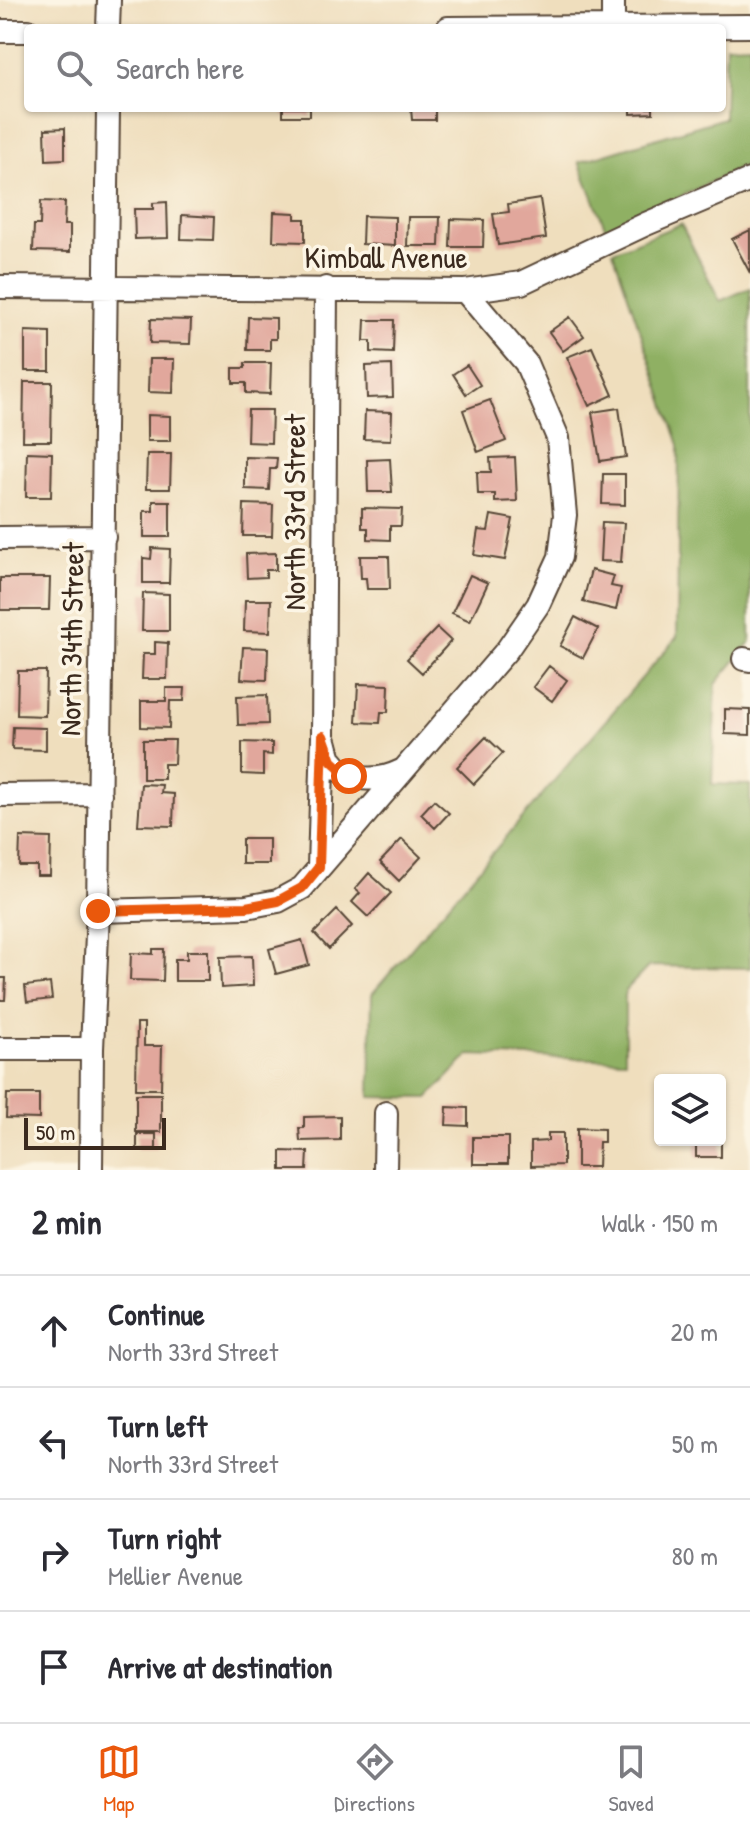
<!DOCTYPE html>
<html lang="en">
<head>
<meta charset="utf-8">
<style>
  :root { --surface:#fff; --page:#f7f7f7; --text:#2b2b33; --muted:#7c7c81; --line:#e1e1e2; --accent:#ea580c }
  body { margin:0; font-family:"Patrick Hand",sans-serif; background:var(--page); color:var(--text) }
  .controls { position:absolute; right:24px; bottom:24px; display:grid; overflow:hidden; border-radius:8px; box-shadow:0 2px 6px #0004 }
  .controls button { width:72px; height:72px; display:grid; place-items:center; padding:0; border:0; border-bottom:2px solid var(--line); background:var(--surface); color:var(--text); font:40px sans-serif }
  .scale { position:absolute; left:24px; bottom:20px; width:142px; box-sizing:border-box; padding-left:8px; border:4px solid #3b2a1e; border-top:0; font-size:22px; line-height:28px; white-space:nowrap; color:#3b2a1e; -webkit-text-stroke:6px #fcf5e5; paint-order:stroke }
  .stop { position:absolute; width:24px; height:24px; margin:-18px; border:6px solid #ea580c; border-radius:50%; background:#fff }
  .stop.end { background:#ea580c; border-color:#fff; box-shadow:0 2px 8px #0008 }
  .list { margin:0; padding:0; list-style:none }
  h2 { display:flex; justify-content:space-between; align-items:center; height:104px; margin:0; padding:0 32px; font-size:34px }
  h2 small { font-size:26px; font-weight:400; color:var(--muted) }
  .list li { display:grid; grid-template-columns:52px 1fr auto; gap:24px; align-items:center; box-sizing:border-box; height:112px; padding:0 32px; border-top:2px solid var(--line) }
  .list b { display:block; font-size:30px; white-space:nowrap }
  .list p { margin:0; font-size:26px; white-space:nowrap; color:var(--muted) }
  .list em { font-size:26px; font-style:normal; color:var(--muted) }
  .icon { flex:none; width:44px; height:44px; fill:none; stroke:currentColor; stroke-width:2; stroke-linecap:round; stroke-linejoin:round }
  .map { position:relative; flex:none; width:750px; height:1170px; overflow:hidden }
  .search { position:absolute; background:var(--surface); box-shadow:0 2px 6px #0004; left:24px; right:24px; top:24px; height:88px; display:flex; align-items:center; gap:20px; box-sizing:border-box; padding:0 28px; border-radius:8px; color:var(--muted); font-size:30px }
  .sheet { height:552px; background:var(--surface) }
  nav { display:flex; justify-content:space-around; align-items:center; box-sizing:border-box; height:112px; border-top:2px solid var(--line); background:var(--surface); font-size:22px; color:var(--muted) }
  nav a { display:grid; justify-items:center; gap:4px }
  nav .on { color:var(--accent) }
  .map>svg:first-child { display:block }
  .forest { fill:#8fb064; stroke:#656d41; stroke-width:2 }
  .building { fill:#e1a79c }
  .lines { fill:none; stroke-linecap:round; stroke-linejoin:round }
  .street-casing { stroke:#564536; stroke-width:26 }
  .street { stroke:#fff; stroke-width:22 }
  .route { stroke:#ea580c; stroke-width:10 }
  .labels { text-anchor:middle; stroke-width:7; stroke-linejoin:round; paint-order:stroke }
  .street-label { font-size:30px; fill:#3b2a1e; stroke:#fcf5e5 }
</style>
</head>
<body>
<div class="map">
<svg width="750" height="1170" viewBox="0 0 750 1170">
  <rect width="100%" height="100%" fill="#fcf5e5"/>
  <filter id="ink" filterUnits="userSpaceOnUse"><feTurbulence type="fractalNoise" baseFrequency=".0125" numOctaves="2"/><feDisplacementMap in="SourceGraphic" scale="16" xChannelSelector="R" yChannelSelector="G"/><feConvolveMatrix kernelMatrix="1 2 1 2 8 2 1 2 1" color-interpolation-filters="sRGB"/></filter>
  <filter id="wash" filterUnits="userSpaceOnUse"><feTurbulence type="fractalNoise" baseFrequency=".006" numOctaves="4" result="noise"/><feDisplacementMap in="SourceGraphic" scale="32" xChannelSelector="R" yChannelSelector="G"/><feGaussianBlur stdDeviation="1.8" result="paint"/><feColorMatrix in="noise" values="0 0 0 0 0 0 0 0 0 0 0 0 0 0 0 0 0 1.4 0 .05"/><feComposite in="paint" operator="in"/></filter>
  <g filter="url(#wash)">
    <rect width="100%" height="100%" fill="#efdebd"/>
    <path class="forest" d="M750,44V163L607,232L579,162L724,118L726,45Z
      M681,224L720,301L750,288V643L716,684L712,784L750,785V968L649,966L625,991V1060L469,1055L428,1098L370,1097L372,994L677,637L679,445L613,251Z"/>
    <g id="blocks">
      <path class="building" d="M283,108H310V116H283Z
        M411,108H435V120H412Z
        M631,108H653V113L631,114Z
        M65,128V159L46,160L45,129Z
        M540,199L546,238L498,245L493,214L509,212L508,204Z
        M41,201L65,202L64,225H70V252L33,251L34,225H40Z
        M167,202L168,238L135,239L134,209H153V203Z
        M274,212L295,213V219H305V242L273,241Z
        M182,215L214,217L213,240L181,239Z
        M363,216L395,217V246L362,244Z
        M408,217H440L439,246H407Z
        M451,219L484,220L483,247H450Z
        M750,230V273L732,239Z
        M248,317L276,318V339H270V350H247Z
        M570,317L584,336L563,351L549,332Z
        M151,319L191,320L190,344L150,343Z
        M365,320H394L393,353L371,352V341H364Z
        M25,331L50,332V371H25Z
        M592,347L613,395L589,406L567,357Z
        M149,359H174L173,393L148,392Z
        M245,363H271L270,394L246,393V383H233V368H245Z
        M392,365L393,397L367,398L366,366Z
        M467,365L480,385L466,394L453,374Z
        M24,382H52L51,441H23Z
        M490,400L506,441L478,452L463,410Z
        M619,408L626,457L600,461L592,412Z
        M248,410H272L271,443L247,442Z
        M365,411L392,412L391,440L364,439Z
        M147,415L170,416V441H147Z
        M27,452L52,453L51,497H26Z
        M147,454H171L170,489H146Z
        M245,457L277,458L276,469H270L269,490L245,489Z
        M515,457L517,501L495,502V494H478L477,472H491L490,458Z
        M390,459L392,492H368L367,460Z
        M603,474H625V505L602,504Z
        M153,501H170V537H144V511H153Z
        M244,504L273,505L272,536H243Z
        M362,508L402,509L401,526H390V540L368,539V528H362Z
        M491,515L513,519L505,560L474,555L478,530L488,531Z
        M602,522L624,523L621,562L600,561Z
        M152,548L170,549L169,583H143V558L151,559Z
        M276,553V570H266V577L247,578L246,554Z
        M360,556H389L390,589H367L366,578H361Z
        M591,570L614,576L611,586L621,588L616,610L583,602Z
        M470,575L488,583L470,621L452,613Z
        M0,578H50L49,610H0Z
        M143,593L169,594V631H142Z
        M245,600H271L270,632L244,631Z
        M575,617L598,629L583,658L560,646Z
        M437,628L451,641L422,673L407,659Z
        M155,642L168,643L167,679H142L143,654H155Z
        M243,647L268,648L267,680L241,679Z
        M549,666L567,680L552,701L533,687Z
        M18,671H46L45,716L17,715Z
        M358,684L389,685L388,712H381L380,723L356,722Z
        M166,688H185L184,701H170L169,728L141,727V701H166Z
        M267,695L268,724L238,725L237,696Z
        M725,709L750,710V735L725,734Z
        M13,727L46,728V750L12,749Z
        M486,737L503,753L474,784L457,767Z
        M143,740H175L174,764H164V779H143Z
        M242,742L272,743V755L263,754V775L242,774Z
        M141,784L162,785L161,793L174,794L173,826L138,825Z
        M434,800L449,813L435,828L421,814Z
        M20,837L51,838L50,876H37V866H19Z
        M242,839H269V864H242Z
        M402,839L421,857L399,881L380,862Z
        M369,873L391,893L368,917L352,902L360,893L355,889Z
        M337,910L352,926L329,949L314,933Z
        M302,940L309,965L276,974L269,949Z
        M153,949H164L163,981L130,980L131,953L153,954Z
        M187,951H208V981H175V959H187Z
        M252,956L253,986L221,988L220,957Z
        M0,978H6L5,1000H0Z
        M50,983L52,999L27,1002L25,986Z
        M137,1023H144V1046H162L161,1089H136Z
        M7,1094H39V1119L6,1118Z
        M136,1094H161V1132H136Z
        M447,1107L468,1108V1126L446,1125Z
        M340,1116V1140L300,1141L299,1128H304V1117Z
        M577,1128L604,1129V1142H599L598,1167H577Z
        M548,1133H563V1165L531,1166V1142L548,1141Z
        M137,1134H156V1149H137Z
        M473,1137H508V1164H473Z
        M696,1140H721V1157H696Z
        M281,1151L308,1152L307,1170H281Z"/>
    </g>
  </g>
  <g filter="url(#ink)">
    <use href="#blocks" fill-opacity="0" stroke="#564536" stroke-width="2"/>
    <g class="lines">
      <g class="street-casing">
        <path id="street" d="M613,27V0
          M108,28L109,0
          M448,28L750,26
          M0,31H28
          M0,287L465,291L521,283L646,224L750,180
          M0,538L104,537
          M744,659L750,660
          M325,741C327,747 328,755 331,760C346,783 379,782 401,771
          M0,795L100,794
          M319,867L323,736L326,288
          M98,911L246,907L278,901L302,888L507,650L538,605L560,557L565,515L558,438L526,363L465,291
          M0,1049H92
          M91,1170L92,1049L98,911L108,108
          M385,1170L386,1113"/>
      </g>
      <use href="#street" class="street"/>
    </g>
  </g>
  <g class="lines" filter="url(#ink)">
    <path class="route" d="M98,911L246,907L278,901L302,888L319,867L323,736L332,761L349,776"/>
  </g>
  <g class="labels">
    <g class="street-label">
      <text x="386" y="268">Kimball Avenue</text>
      <text transform="translate(295 512) rotate(-90)" y="10">North 33rd Street</text>
      <text transform="translate(72 639) rotate(-89)" y="10">North 34th Street</text>
    </g>
  </g>
</svg>
<div class="controls">
<button><svg class="icon" aria-label="layers" viewBox="0 0 24 24"><path d="M12 4l9 5-9 5-9-5zM3 14l9 5 9-5"/></svg></button>
</div>
<div class="scale">50 m</div>
<div class="stop" style="left:349px;top:776px"></div>
<div class="stop end" style="left:98px;top:911px"></div>
<div class="search"><svg class="icon" aria-label="search" viewBox="0 0 24 24"><circle cx="10" cy="10" r="6"/><path d="M15 15l6 6"/></svg>Search here</div>
</div>
<section class="sheet">
<h2>2 min<small>Walk · 150 m</small></h2>
<ul class="list">
<li><svg class="icon" aria-label="ahead" viewBox="0 0 24 24"><path d="M12 20V5M6 11l6-6 6 6"/></svg><div><b>Continue</b><p>North 33rd Street</p></div><em>20 m</em></li>
<li><svg class="icon" aria-label="left" viewBox="0 0 24 24"><path d="M17 20v-9H6M10 6l-5 5 5 5"/></svg><div><b>Turn left</b><p>North 33rd Street</p></div><em>50 m</em></li>
<li><svg class="icon" aria-label="right" viewBox="0 0 24 24"><path d="M7 20v-9h11M14 6l5 5-5 5"/></svg><div><b>Turn right</b><p>Mellier Avenue</p></div><em>80 m</em></li>
<li><svg class="icon" aria-label="arrive" viewBox="0 0 24 24"><path d="M6 21V4h12l-3 4 3 4H6"/></svg><div><b>Arrive at destination</b></div></li>
</ul>
</section>
<nav>
<a class="on"><svg class="icon" aria-label="map" viewBox="0 0 24 24"><path d="M3 6l6-2 6 2 6-2v14l-6 2-6-2-6 2zM9 4v14M15 6v14"/></svg>Map</a>
<a><svg class="icon" aria-label="directions" viewBox="0 0 24 24"><path d="M12 3l9 9-9 9-9-9zM9 14v-3h6M13 9l2 2-2 2"/></svg>Directions</a>
<a><svg class="icon" aria-label="saved" viewBox="0 0 24 24"><path d="M7 4h10v16l-5-4-5 4z"/></svg>Saved</a>
</nav>
</body>
</html>
